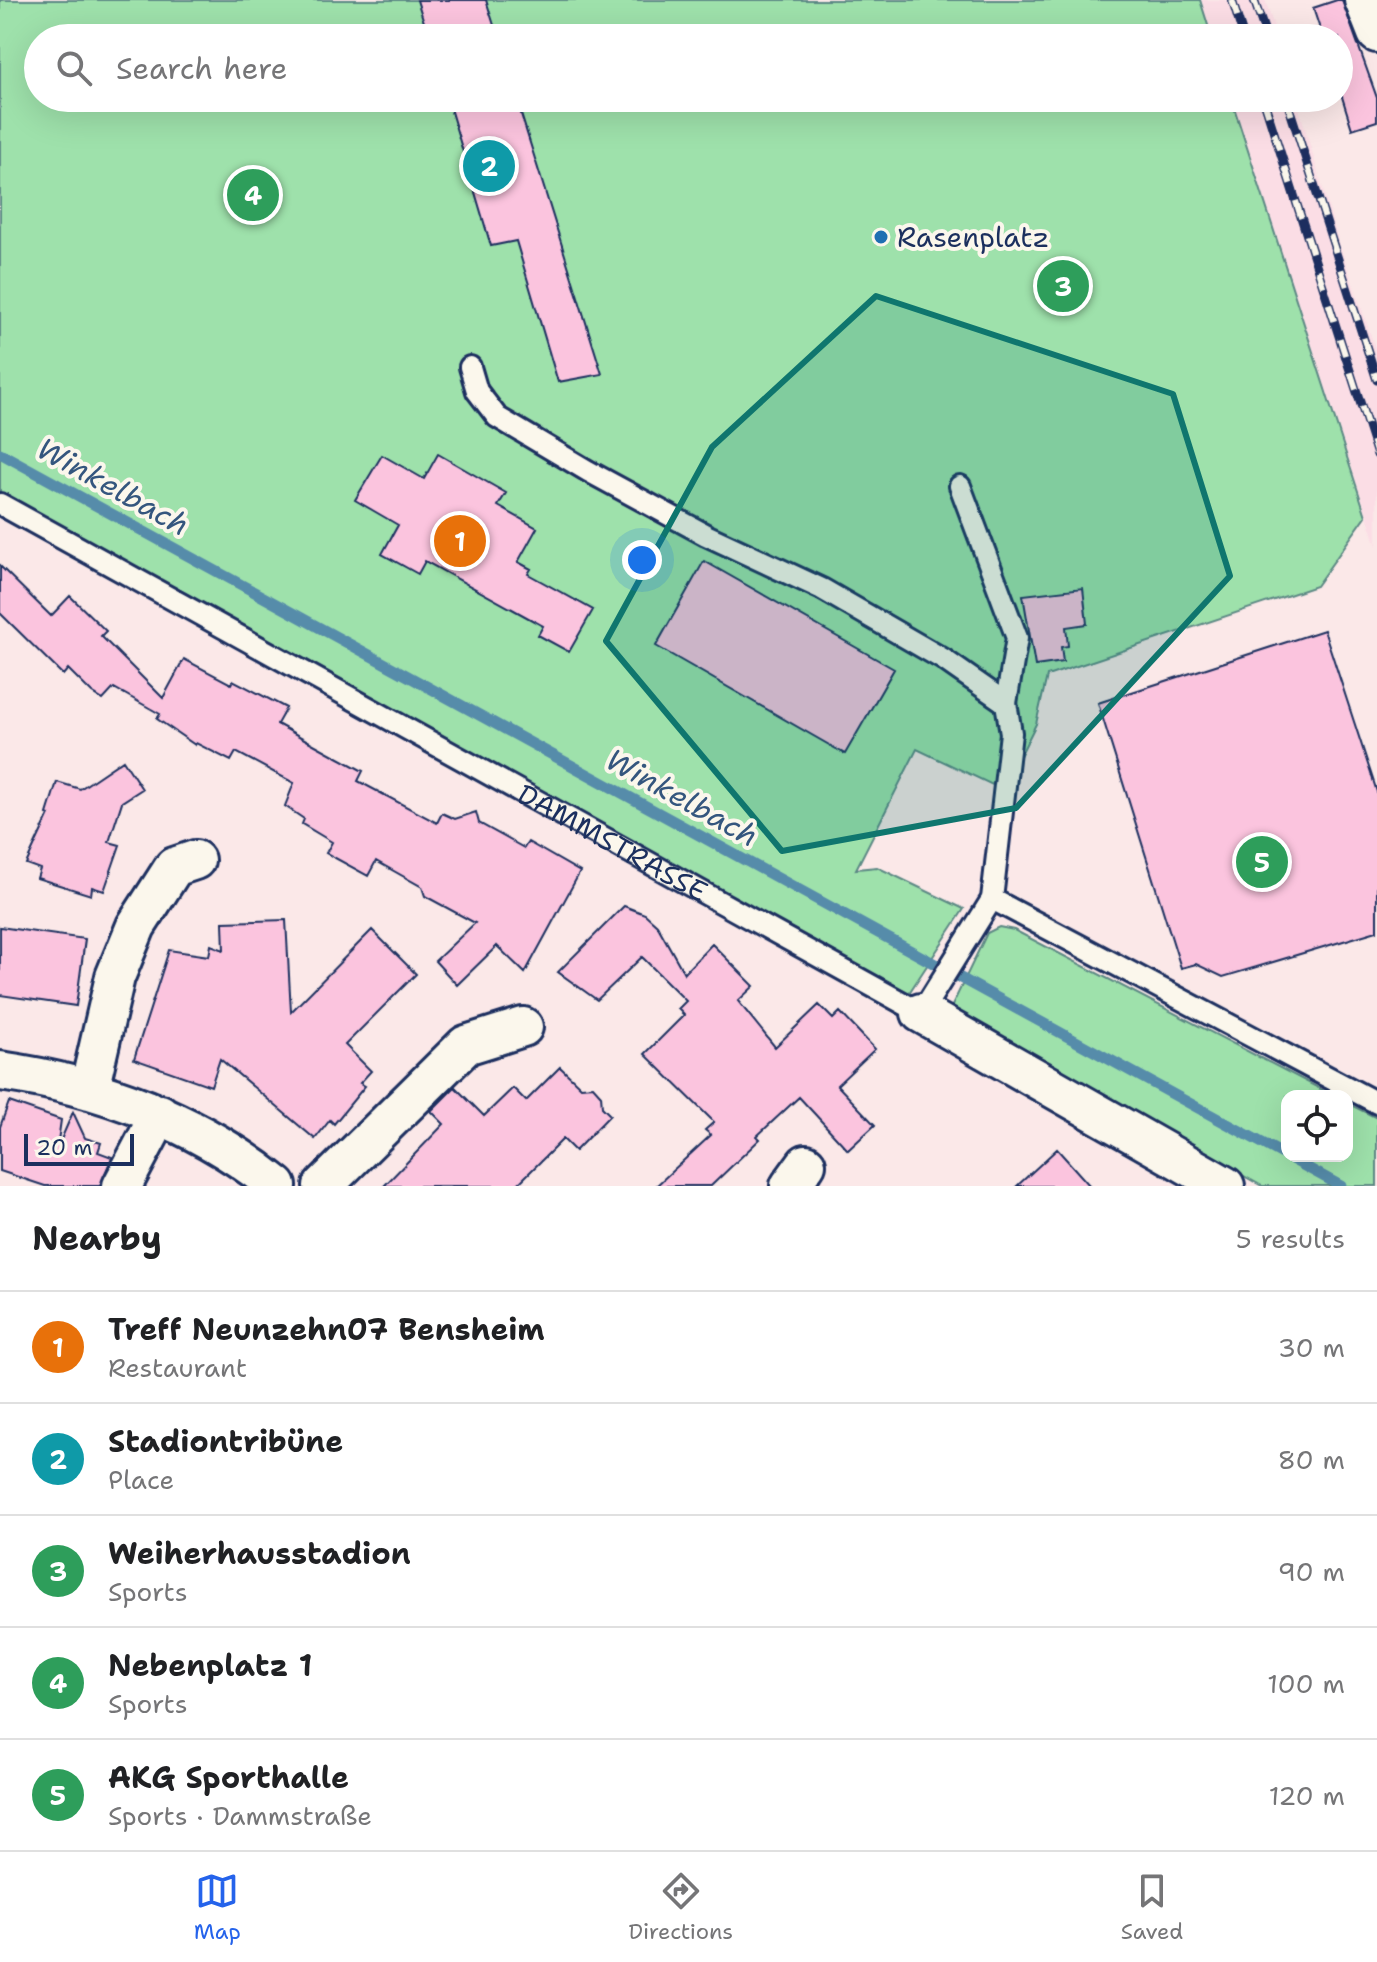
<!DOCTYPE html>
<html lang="en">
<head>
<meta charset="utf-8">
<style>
  :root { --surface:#fff; --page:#f6f6f6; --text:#202124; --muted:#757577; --line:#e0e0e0; --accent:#2563eb }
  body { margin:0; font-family:"Shantell Sans",sans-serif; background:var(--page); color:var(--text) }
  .controls { position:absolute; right:24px; bottom:24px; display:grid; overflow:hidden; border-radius:16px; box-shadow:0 8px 32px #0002 }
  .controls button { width:72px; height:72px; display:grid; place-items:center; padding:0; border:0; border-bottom:2px solid var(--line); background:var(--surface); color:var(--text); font:40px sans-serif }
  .scale { position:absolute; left:24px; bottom:20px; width:110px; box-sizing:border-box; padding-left:8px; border:4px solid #1b2f5e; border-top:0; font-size:22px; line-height:28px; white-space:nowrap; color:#1b2f5e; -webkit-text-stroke:6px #fbf7ec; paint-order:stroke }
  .you { position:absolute; left:642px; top:560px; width:28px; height:28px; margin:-20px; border:6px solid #fff; border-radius:50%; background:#1a73e8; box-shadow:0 0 0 12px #1a73e833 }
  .badge { display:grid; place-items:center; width:52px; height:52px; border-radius:50%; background:var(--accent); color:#fff; font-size:26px; font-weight:700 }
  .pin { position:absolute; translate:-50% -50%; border:4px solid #fff; box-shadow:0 2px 8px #0006 }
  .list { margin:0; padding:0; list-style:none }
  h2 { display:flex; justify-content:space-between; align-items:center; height:104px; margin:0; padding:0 32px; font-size:34px }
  h2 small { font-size:26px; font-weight:400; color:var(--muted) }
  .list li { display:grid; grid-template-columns:52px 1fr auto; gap:24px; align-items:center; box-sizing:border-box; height:112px; padding:0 32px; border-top:2px solid var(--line) }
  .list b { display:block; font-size:30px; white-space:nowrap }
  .list p { margin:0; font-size:26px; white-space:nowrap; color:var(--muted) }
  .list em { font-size:26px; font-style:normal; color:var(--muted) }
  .icon { flex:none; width:44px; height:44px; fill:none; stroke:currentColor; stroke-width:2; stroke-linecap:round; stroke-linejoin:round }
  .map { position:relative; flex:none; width:1377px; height:1186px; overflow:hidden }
  .search { position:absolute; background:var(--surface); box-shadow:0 8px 32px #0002; left:24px; right:24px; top:24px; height:88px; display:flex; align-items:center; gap:20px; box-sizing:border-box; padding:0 28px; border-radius:44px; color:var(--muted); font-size:30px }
  .sheet { height:664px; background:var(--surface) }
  nav { display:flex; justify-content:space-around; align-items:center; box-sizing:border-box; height:112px; border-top:2px solid var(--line); background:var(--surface); font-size:22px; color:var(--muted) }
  nav a { display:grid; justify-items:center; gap:4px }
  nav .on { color:var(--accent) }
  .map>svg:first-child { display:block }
  .built { fill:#fbdde5 }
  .green { fill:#9ee1ab; stroke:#5c8884; stroke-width:2 }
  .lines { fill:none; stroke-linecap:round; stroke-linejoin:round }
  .stream { stroke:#568caa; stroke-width:11 }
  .building { fill:#fbc4de; stroke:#1b2f5e; stroke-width:2 }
  .service-casing { stroke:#1b2f5e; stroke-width:26 }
  .minor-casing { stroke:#1b2f5e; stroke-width:44 }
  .service { stroke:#fbf7ec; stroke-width:20 }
  .minor { stroke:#fbf7ec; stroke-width:38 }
  .rail-casing { stroke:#1b2f5e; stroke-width:9 }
  .rail { stroke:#fbf7ec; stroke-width:6; stroke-dasharray:18; stroke-linecap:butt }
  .marked { fill:#0f766e; fill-opacity:0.2; stroke:#0f766e; stroke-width:6; stroke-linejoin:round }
  .poi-dot { fill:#1f6fb2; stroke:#fbf7ec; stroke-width:3 }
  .labels { text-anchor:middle; stroke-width:8; stroke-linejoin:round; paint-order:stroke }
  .poi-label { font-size:28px; fill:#1b2f5e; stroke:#fbf7ec; text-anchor:start }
  .street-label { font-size:28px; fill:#1b2f5e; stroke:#fbf7ec }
  .water-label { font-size:30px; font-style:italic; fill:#34567e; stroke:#fbf7ec }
</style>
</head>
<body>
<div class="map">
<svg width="1377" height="1186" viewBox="0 0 1377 1186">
  <rect width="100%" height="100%" fill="#fbe8e8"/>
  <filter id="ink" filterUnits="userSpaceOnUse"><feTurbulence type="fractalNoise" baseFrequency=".0125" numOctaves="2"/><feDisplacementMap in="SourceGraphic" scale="16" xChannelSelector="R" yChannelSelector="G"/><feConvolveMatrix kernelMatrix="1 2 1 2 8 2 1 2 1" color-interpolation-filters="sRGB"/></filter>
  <g filter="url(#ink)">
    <path class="built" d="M1200,0H1265L1278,38H1212Z
      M1231,98H1296L1339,243L1377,353V546Z"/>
    <path class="green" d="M0,0H1200L1212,38H38V98H1231L1366,516L1316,586L1047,676L1036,724L1003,790L917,749L856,869L877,867L964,909L909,993L644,852L0,495Z
      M999,927L1014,930L1334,1096H1287V1156H1347V1103L1377,1118V1186H1262L949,1012L987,933Z"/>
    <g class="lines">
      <path class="stream" d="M0,453L1341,1186"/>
    </g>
    <path class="building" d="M417,0H486L498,38H429Z
      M1337,0H1342L1377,98V121L1352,129L1339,87V38H1323L1313,8Z
      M447,98H516L602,374L558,382L516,241L491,246Z
      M438,454L506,493L498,506L537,528L518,562L531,569L528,574L593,610L569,652L538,635L543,626L425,561L418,574L382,554L398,525L355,500L382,455L424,479Z
      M704,561L894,669L845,754L656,646Z
      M0,566L51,616L70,596L106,631L101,636L163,698L184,659L231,684L233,680L286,708L277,724L363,771L358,781L437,823L442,813L455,819L476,812L479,823L524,848L528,842L580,872L525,973L497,946L457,985L435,961L475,923L425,896L422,887L376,861L368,876L326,853L332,842L302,824L304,819L285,806L294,783L236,752L231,761L196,743L195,745L157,719L160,714L114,688L103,700L92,693L68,669L63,675L0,613Z
      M1083,588L1087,624L1066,627L1068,646L1061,647L1063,662L1035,666L1023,595Z
      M1324,630L1377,792V931L1223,977L1196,964L1181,968L1098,703Z
      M123,760L142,789L122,802L109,842L120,845L104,891L92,887L91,895L37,878L40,869L26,864L49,815L47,814L57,782L80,789Z
      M624,906L645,914L657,925L684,973L712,944L754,986L738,1001L775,1047L819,1005L833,1019L840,1012L875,1049L837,1085L875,1125L848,1150L799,1097L757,1136L760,1139L711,1186H656L711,1135L705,1130L714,1122L645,1054L684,1015L678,1009L686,1001L642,957L597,1000L558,972Z
      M286,920L291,1012L372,930L416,974L345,1045L371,1071L360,1083L365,1086L334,1124L330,1120L315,1139L220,1059L211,1086L134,1059L169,950L209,956L211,945L224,950L223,922Z
      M0,927L85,939L76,1006L0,995Z
      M560,1067L581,1087L593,1086L601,1095L602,1107L610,1115L575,1151L563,1139L516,1186H384L444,1124L431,1111L455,1087L484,1116L513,1088L526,1101Z
      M9,1102L61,1120L58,1141L60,1142L73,1112L85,1138L101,1143L98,1152L112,1157L100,1186H45L0,1171V1127Z
      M1057,1149L1090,1186H1017Z"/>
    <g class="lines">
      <g class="service-casing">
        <g id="service">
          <path d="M470,367L477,391L497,417L588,471L706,535L822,589L943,659L1006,703L1017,638L960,486"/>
          <path id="s1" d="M0,504L921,1013L992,899L1011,733L1006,703"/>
          <path d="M992,899L1377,1103"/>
        </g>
      </g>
      <g class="minor-casing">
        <path id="minor" d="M1364,0L1377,33
          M921,1013L1225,1186
          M0,1071C100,1085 199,1122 277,1186
          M89,1090L115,977L136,926L174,867L195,860
          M122,1186L160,1114
          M323,1186L466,1045L523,1027
          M790,1186L806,1164"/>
      </g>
      <use href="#service" class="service"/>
      <use href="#minor" class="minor"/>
      <g class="rail-casing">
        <path id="rail" d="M1232,0L1244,38
          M1254,0L1267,38
          M1263,98L1377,455
          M1286,98L1377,380"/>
      </g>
      <use href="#rail" class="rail"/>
    </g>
  </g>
  <path class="marked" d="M876,296L1173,394L1230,576L1016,808L782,851L606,641L712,447Z"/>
  <circle class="poi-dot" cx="881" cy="237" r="8"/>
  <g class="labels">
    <g class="poi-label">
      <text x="897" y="247">Rasenplatz</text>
    </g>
    <g class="street-label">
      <text dy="10" stroke="none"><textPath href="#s1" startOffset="700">DAMMSTRASSE</textPath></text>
    </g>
    <g class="water-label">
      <text transform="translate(113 487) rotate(29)" y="10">Winkelbach</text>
      <text transform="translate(682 798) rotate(29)" y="10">Winkelbach</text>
    </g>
  </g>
</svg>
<div class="controls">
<button><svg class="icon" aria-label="locate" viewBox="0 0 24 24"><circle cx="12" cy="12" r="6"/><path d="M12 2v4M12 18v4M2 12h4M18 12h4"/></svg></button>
</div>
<div class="scale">20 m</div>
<div class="you"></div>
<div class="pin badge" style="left:460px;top:541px;background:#e8710a">1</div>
<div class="pin badge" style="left:489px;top:166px;background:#0f9aa8">2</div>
<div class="pin badge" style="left:1063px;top:286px;background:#2e9e5b">3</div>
<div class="pin badge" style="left:253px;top:195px;background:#2e9e5b">4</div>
<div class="pin badge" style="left:1262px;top:862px;background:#2e9e5b">5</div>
<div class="search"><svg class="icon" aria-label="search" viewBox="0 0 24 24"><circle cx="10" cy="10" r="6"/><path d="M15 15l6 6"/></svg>Search here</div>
</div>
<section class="sheet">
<h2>Nearby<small>5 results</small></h2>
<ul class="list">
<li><span class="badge" style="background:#e8710a">1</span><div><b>Treff Neunzehn07 Bensheim</b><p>Restaurant</p></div><em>30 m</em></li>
<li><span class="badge" style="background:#0f9aa8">2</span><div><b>Stadiontribüne</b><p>Place</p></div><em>80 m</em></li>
<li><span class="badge" style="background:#2e9e5b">3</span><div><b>Weiherhausstadion</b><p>Sports</p></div><em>90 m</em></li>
<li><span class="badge" style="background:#2e9e5b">4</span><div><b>Nebenplatz 1</b><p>Sports</p></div><em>100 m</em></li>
<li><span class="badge" style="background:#2e9e5b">5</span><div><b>AKG Sporthalle</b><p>Sports · Dammstraße</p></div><em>120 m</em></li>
</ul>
</section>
<nav>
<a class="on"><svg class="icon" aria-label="map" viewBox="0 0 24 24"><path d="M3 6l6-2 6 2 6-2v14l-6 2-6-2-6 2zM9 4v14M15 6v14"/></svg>Map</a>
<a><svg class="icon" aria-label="directions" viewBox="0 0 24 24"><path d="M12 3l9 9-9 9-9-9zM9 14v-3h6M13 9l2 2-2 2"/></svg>Directions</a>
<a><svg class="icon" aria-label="saved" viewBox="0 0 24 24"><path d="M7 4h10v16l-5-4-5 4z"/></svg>Saved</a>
</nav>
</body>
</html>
